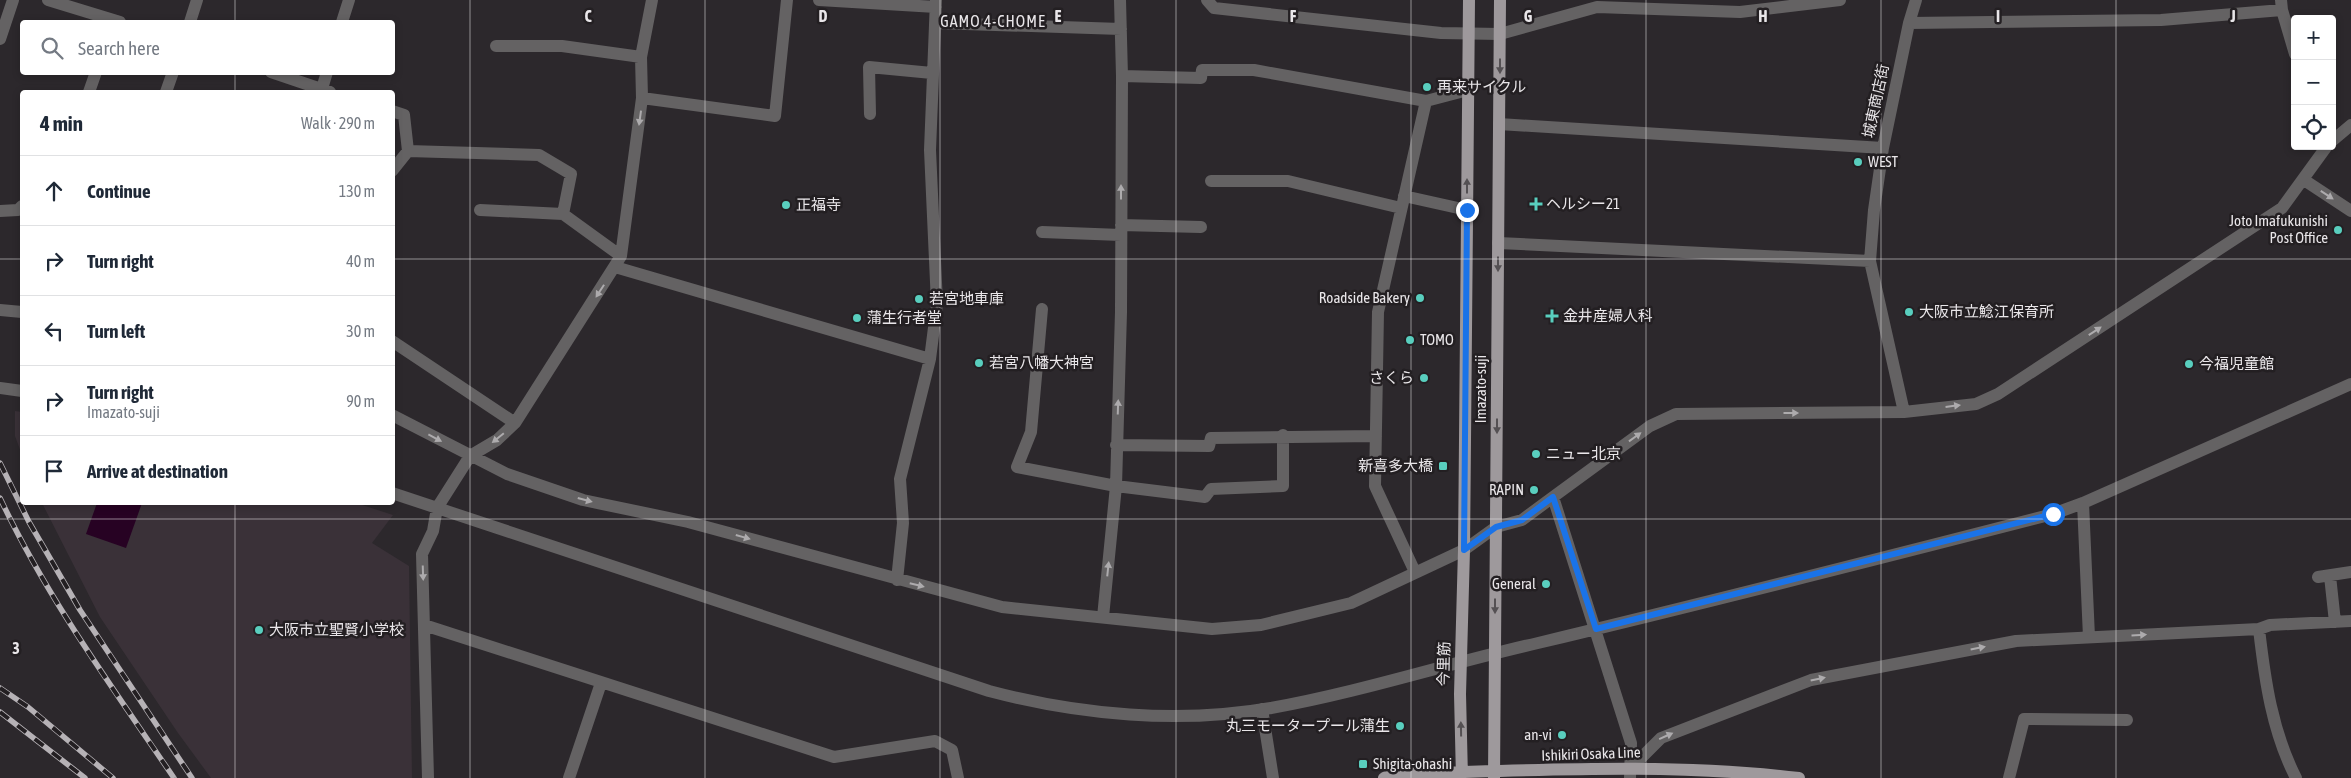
<!DOCTYPE html>
<html lang="en">
<head>
<meta charset="utf-8">
<style>
  :root { --surface:#fff; --page:#f2f2f3; --text:#1f2937; --muted:#747a83; --line:#e0e1e3 }
  body { margin:0; font-family:"Asap Condensed","Noto Sans JP",sans-serif; background:var(--page); color:var(--text) }
  .controls { position:absolute; right:15px; top:15px; display:grid; overflow:hidden; border-radius:5px; box-shadow:0 2px 8px #0003 }
  .controls button { width:45px; height:45px; display:grid; place-items:center; padding:0; border:0; border-bottom:1px solid var(--line); background:var(--surface); color:var(--text); font:25px sans-serif }
  .stop { position:absolute; width:15px; height:15px; margin:-11px; border:4px solid #1a73e8; border-radius:50%; background:#fff }
  .stop.end { background:#1a73e8; border-color:#fff; box-shadow:0 1px 5px #0008 }
  .list { margin:0; padding:0; list-style:none }
  h2 { display:flex; justify-content:space-between; align-items:center; height:65px; margin:0; padding:0 20px; font-size:21px }
  h2 small { font-size:16px; font-weight:400; color:var(--muted) }
  .list li { display:grid; grid-template-columns:32px 1fr auto; gap:15px; align-items:center; box-sizing:border-box; height:70px; padding:0 20px; border-top:1px solid var(--line) }
  .list b { display:block; font-size:19px; white-space:nowrap }
  .list p { margin:0; font-size:16px; white-space:nowrap; color:var(--muted) }
  .list em { font-size:16px; font-style:normal; color:var(--muted) }
  .icon { flex:none; width:28px; height:28px; fill:none; stroke:currentColor; stroke-width:2; stroke-linecap:round; stroke-linejoin:round }
  .map { position:relative; flex:none; width:2351px; height:778px; overflow:hidden }
  .search { position:absolute; background:var(--surface); box-shadow:0 2px 8px #0003; left:20px; top:20px; width:375px; height:55px; display:flex; align-items:center; gap:12px; box-sizing:border-box; padding:0 18px; border-radius:5px; color:var(--muted); font-size:19px }
  .panel { position:absolute; background:var(--surface); box-shadow:0 2px 8px #0003; left:20px; top:90px; width:375px; height:415px; border-radius:5px }
  .map>svg:first-child { display:block }
  .built { fill:#3a3138 }
  .water { fill:#270223 }
  .lines { fill:none; stroke-linecap:round; stroke-linejoin:round }
  .minor { stroke:#646263; stroke-width:12 }
  .major { stroke:#9e999c; stroke-width:12 }
  .rail-casing { stroke:#b6b2b6; stroke-width:5.5 }
  .rail { stroke:#231f22; stroke-width:4; stroke-dasharray:11; stroke-linecap:butt }
  .oneway { fill:#545053 }
  .oneway2 { fill:#adabad }
  .route { stroke:#1a73e8; stroke-width:6 }
  .grid { fill:none; stroke:#e9e6e9; stroke-width:1; stroke-opacity:0.55 }
  .poi-dot { fill:#59cebe; stroke:#231f22; stroke-width:2 }
  .labels { text-anchor:middle; stroke-width:5; stroke-linejoin:round; paint-order:stroke }
  .poi-label { font-size:15px; fill:#e9e6e9; stroke:#231f22; text-anchor:start }
  .street-label { font-size:15px; fill:#e9e6e9; stroke:#231f22 }
  .neighbourhood-label { font-size:16px; letter-spacing:1px; fill:#e9e6e9; stroke:#231f22 }
  .grid-label { font-size:16px; text-anchor:middle; font-weight:bold; fill:#e9e6e9; stroke:#231f22; stroke-width:5; stroke-linejoin:round; paint-order:stroke }
</style>
</head>
<body>
<div class="map">
<svg width="2351" height="778" viewBox="0 0 2351 778">
  <rect width="100%" height="100%" fill="#2c282c"/>
  <path class="built" d="M15,411L22,412V455L15,436Z
    M353,502L393,515L372,543L409,566L412,778H211L178,733L100,617L42,503Z"/>
  <path class="water" d="M97,503H142L126,548L86,534Z"/>
  <g class="lines">
    <path class="minor" d="M48,0L120,22
      M819,0L936,7
      M1207,0L1214,8L1441,33L1500,34L1597,7L1740,12L1840,0
      M2281,0L2282,10L2295,54
      M190,22L197,0
      M342,22L349,0
      M935,23L1121,29
      M1909,23L2161,20L2282,10
      M0,39L13,0
      M496,46H562L641,57
      M271,72L330,92
      M1122,76L1201,78L1202,70H1254L1426,101L1468,90
      M89,92L96,72
      M166,92L173,72
      M321,92L327,72
      M642,98L775,116L787,0
      M392,111L404,115L408,151L539,155L571,174L563,214L621,256
      M870,114L869,67L932,73
      M1499,124L1883,148
      M2332,141L2351,125
      M392,171L408,151
      M2304,180L2351,211
      M1211,181H1288L1401,208
      M1404,196L1467,210
      M480,210L563,214
      M0,211L18,210L22,206
      M1121,225L1201,227
      M1042,232L1121,235
      M1498,243L1870,261
      M615,267L930,359
      M1042,309L1031,432L1017,467L1116,486L1205,497L1211,489L1283,486V435
      M0,310L22,312
      M392,341L515,423
      M0,388L22,391
      M1904,412L1870,261L1874,210L1883,148L1909,23L1916,0
      M392,415L507,474L583,500L688,522L1002,607L1212,629L1261,625L1351,603L1464,550L1496,527L1522,520L1553,497L1631,743L1630,778
      M1116,445L1209,446L1211,438L1376,436
      M392,493L989,691C1080,715 1179,724 1271,708C1361,692 1449,663 1538,643C1710,602 1882,558 2053,514L2083,503L2351,384
      M1553,497L1650,426L1676,414L1904,412L1976,404L1998,394L2282,208L2327,146
      M2083,503L2089,637
      M1415,572L1375,486L1378,312L1426,101
      M2330,576L2335,622
      M2318,577L2351,572
      M897,580L903,523L900,479L930,359L937,304L930,150L936,0
      M1103,617L1116,486L1121,312L1122,76L1120,0
      M424,625L834,757L935,741L952,750L958,778
      M2259,629C2265,681 2272,731 2296,778
      M1262,709L1273,778
      M1631,768L1661,738L1811,680L2016,641L2259,629L2270,625L2351,621
      M428,778L422,554L433,531L437,508L470,456L497,440L515,423L621,256L642,98L641,57L652,0
      M569,778L601,683
      M2009,778L2024,719L2127,720"/>
    <path class="major" d="M1384,778L1392,774C1528,771 1664,762 1799,778
      M1462,778L1460,694L1464,550L1469,0
      M1494,778L1500,0"/>
    <g class="rail-casing">
      <path id="rail" d="M0,463L29,522L80,610L192,778
        M0,498C47,598 112,687 174,778
        M0,688L28,707L113,778
        M0,712L85,778"/>
    </g>
    <use href="#rail" class="rail"/>
  </g>
  <defs><path id="oneway-solid" d="M-6-.8H1V-3.2L6.5 0L1 3.2V.8H-6Z" transform="scale(1.25)"/></defs>
  <g class="oneway">
    <use href="#oneway-solid" transform="translate(1500 66) rotate(90)"/>
    <use href="#oneway-solid" transform="translate(1467 186) rotate(-90)"/>
    <use href="#oneway-solid" transform="translate(1498 264) rotate(90)"/>
    <use href="#oneway-solid" transform="translate(1497 426) rotate(90)"/>
    <use href="#oneway-solid" transform="translate(1495 606) rotate(90)"/>
    <use href="#oneway-solid" transform="translate(1461 729) rotate(-91)"/>
  </g>
  <g class="oneway2">
    <use href="#oneway-solid" transform="translate(640 118) rotate(98)"/>
    <use href="#oneway-solid" transform="translate(1121 192) rotate(-90)"/>
    <use href="#oneway-solid" transform="translate(2327 195) rotate(33)"/>
    <use href="#oneway-solid" transform="translate(600 291) rotate(123)"/>
    <use href="#oneway-solid" transform="translate(2095 331) rotate(-33)"/>
    <use href="#oneway-solid" transform="translate(1953 406) rotate(-7)"/>
    <use href="#oneway-solid" transform="translate(1118 407) rotate(-88)"/>
    <use href="#oneway-solid" transform="translate(1791 413)"/>
    <use href="#oneway-solid" transform="translate(1635 437) rotate(-36)"/>
    <use href="#oneway-solid" transform="translate(435 438) rotate(28)"/>
    <use href="#oneway-solid" transform="translate(498 438) rotate(141)"/>
    <use href="#oneway-solid" transform="translate(585 500) rotate(15)"/>
    <use href="#oneway-solid" transform="translate(743 537) rotate(16)"/>
    <use href="#oneway-solid" transform="translate(1108 569) rotate(-84)"/>
    <use href="#oneway-solid" transform="translate(423 573) rotate(88)"/>
    <use href="#oneway-solid" transform="translate(917 585) rotate(14)"/>
    <use href="#oneway-solid" transform="translate(2139 635) rotate(-3)"/>
    <use href="#oneway-solid" transform="translate(1978 648) rotate(-11)"/>
    <use href="#oneway-solid" transform="translate(1818 679) rotate(-12)"/>
    <use href="#oneway-solid" transform="translate(1666 736) rotate(-24)"/>
  </g>
  <g class="lines">
    <path class="route" d="M1467,210L1464,550L1496,527L1522,520L1553,497L1596,629L2053,514"/>
  </g>
  <path class="grid" d="M235,0V22M470,0V778M705,0V778M940,0V778M1176,0V778M1411,0V778M1646,0V778M1881,0V778M2116,0V778M235,72V92M0,259H22M392,259H2351M235,502V778M0,519H2351"/>
  <g class="poi-dot">
    <circle cx="1427" cy="87" r="5"/>
    <circle cx="1858" cy="162" r="5"/>
    <path d="M1533.5 196.5h5v5h5v5h-5v5h-5v-5h-5v-5h5z"/>
    <circle cx="786" cy="205" r="5"/>
    <circle cx="2338" cy="230" r="5"/>
    <circle cx="1420" cy="298" r="5"/>
    <circle cx="919" cy="299" r="5"/>
    <circle cx="1909" cy="312" r="5"/>
    <path d="M1549.5 308.5h5v5h5v5h-5v5h-5v-5h-5v-5h5z"/>
    <circle cx="857" cy="318" r="5"/>
    <circle cx="1410" cy="340" r="5"/>
    <circle cx="979" cy="363" r="5"/>
    <circle cx="2189" cy="364" r="5"/>
    <circle cx="1424" cy="378" r="5"/>
    <circle cx="1536" cy="454" r="5"/>
    <rect x="1438" y="461" width="10" height="10" rx="2.5"/>
    <circle cx="1534" cy="490" r="5"/>
    <circle cx="1546" cy="584" r="5"/>
    <circle cx="259" cy="630" r="5"/>
    <circle cx="1400" cy="726" r="5"/>
    <circle cx="1562" cy="735" r="5"/>
    <rect x="1358" y="759" width="10" height="10" rx="2.5"/>
  </g>
  <g class="labels">
    <g class="poi-label">
      <text x="1437" y="92">再来サイクル</text>
      <text x="1868" y="167">WEST</text>
      <text x="1546" y="209">ヘルシー21</text>
      <text x="796" y="210">正福寺</text>
      <text x="2328" y="226" text-anchor="end">Joto Imafukunishi<tspan x="2328" dy="17">Post Office</tspan></text>
      <text x="1410" y="303" text-anchor="end">Roadside Bakery</text>
      <text x="929" y="304">若宮地車庫</text>
      <text x="1919" y="317">大阪市立鯰江保育所</text>
      <text x="1563" y="321">金井産婦人科</text>
      <text x="867" y="323">蒲生行者堂</text>
      <text x="1420" y="345">TOMO</text>
      <text x="989" y="368">若宮八幡大神宮</text>
      <text x="2199" y="369">今福児童館</text>
      <text x="1414" y="383" text-anchor="end">さくら</text>
      <text x="1546" y="459">ニュー北京</text>
      <text x="1433" y="471" text-anchor="end">新喜多大橋</text>
      <text x="1524" y="495" text-anchor="end">RAPIN</text>
      <text x="1536" y="589" text-anchor="end">General</text>
      <text x="269" y="635">大阪市立聖賢小学校</text>
      <text x="1390" y="731" text-anchor="end">丸三モータープール蒲生</text>
      <text x="1552" y="740" text-anchor="end">an-vi</text>
      <text x="1373" y="769">Shigita-ohashi</text>
    </g>
    <g class="street-label">
      <text transform="translate(1876 101) rotate(-78)" y="5">城東商店街</text>
      <text transform="translate(1481 389) rotate(-90)" y="5">Imazato-suji</text>
      <text transform="translate(1444 664) rotate(-89)" y="5">今里筋</text>
      <text transform="translate(1591 754) rotate(-2)" y="5">Ishikiri Osaka Line</text>
    </g>
    <g class="neighbourhood-label">
      <text x="993" y="27">GAMO 4-CHOME</text>
    </g>
  </g>
  <g class="grid-label">
    <text x="588" y="22">C</text>
    <text x="823" y="22">D</text>
    <text x="1058" y="22">E</text>
    <text x="1293" y="22">F</text>
    <text x="1528" y="22">G</text>
    <text x="1763" y="22">H</text>
    <text x="1998" y="22">I</text>
    <text x="2233" y="22">J</text>
    <text x="16" y="654">3</text>
  </g>
</svg>
<div class="controls">
<button>+</button>
<button>−</button>
<button><svg class="icon" aria-label="locate" viewBox="0 0 24 24"><circle cx="12" cy="12" r="6"/><path d="M12 2v4M12 18v4M2 12h4M18 12h4"/></svg></button>
</div>
<div class="stop" style="left:2053px;top:514px"></div>
<div class="stop end" style="left:1467px;top:210px"></div>
<div class="search"><svg class="icon" aria-label="search" viewBox="0 0 24 24"><circle cx="10" cy="10" r="6"/><path d="M15 15l6 6"/></svg>Search here</div>
<section class="panel">
<h2>4 min<small>Walk · 290 m</small></h2>
<ul class="list">
<li><svg class="icon" aria-label="ahead" viewBox="0 0 24 24"><path d="M12 20V5M6 11l6-6 6 6"/></svg><div><b>Continue</b></div><em>130 m</em></li>
<li><svg class="icon" aria-label="right" viewBox="0 0 24 24"><path d="M7 20v-9h11M14 6l5 5-5 5"/></svg><div><b>Turn right</b></div><em>40 m</em></li>
<li><svg class="icon" aria-label="left" viewBox="0 0 24 24"><path d="M17 20v-9H6M10 6l-5 5 5 5"/></svg><div><b>Turn left</b></div><em>30 m</em></li>
<li><svg class="icon" aria-label="right" viewBox="0 0 24 24"><path d="M7 20v-9h11M14 6l5 5-5 5"/></svg><div><b>Turn right</b><p>Imazato-suji</p></div><em>90 m</em></li>
<li><svg class="icon" aria-label="arrive" viewBox="0 0 24 24"><path d="M6 21V4h12l-3 4 3 4H6"/></svg><div><b>Arrive at destination</b></div></li>
</ul>
</section>
</div>
</body>
</html>
